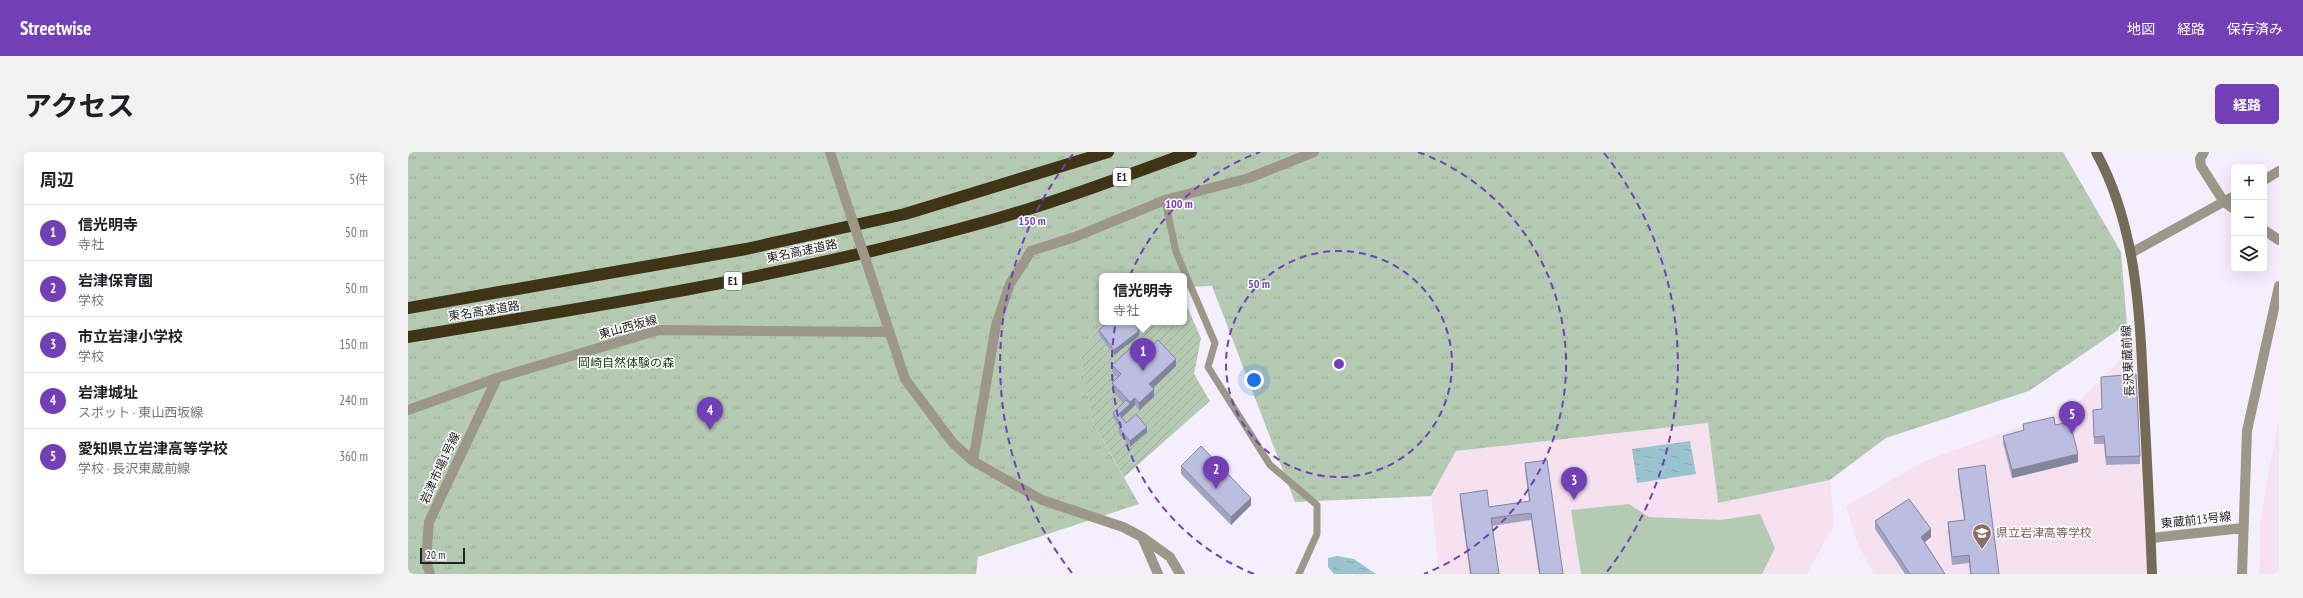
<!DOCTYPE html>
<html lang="ja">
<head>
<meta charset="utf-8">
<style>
  :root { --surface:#fff; --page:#f2f2f2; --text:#202124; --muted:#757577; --line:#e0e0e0; --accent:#733fb6 }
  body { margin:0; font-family:"PT Sans Narrow","Noto Sans JP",sans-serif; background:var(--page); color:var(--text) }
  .controls { position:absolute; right:12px; top:12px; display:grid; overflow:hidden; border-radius:6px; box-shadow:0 4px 16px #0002 }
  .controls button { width:36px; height:36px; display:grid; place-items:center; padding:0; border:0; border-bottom:1px solid var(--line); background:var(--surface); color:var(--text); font:20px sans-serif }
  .scale { position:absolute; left:12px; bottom:10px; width:45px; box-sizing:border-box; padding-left:4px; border:2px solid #232026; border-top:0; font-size:11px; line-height:14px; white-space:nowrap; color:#232026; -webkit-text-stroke:3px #fff; paint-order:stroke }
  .you { position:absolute; left:846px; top:228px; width:14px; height:14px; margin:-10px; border:3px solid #fff; border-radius:50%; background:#1a73e8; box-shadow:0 0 0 6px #1a73e833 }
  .badge { display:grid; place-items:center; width:26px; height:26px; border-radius:50%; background:var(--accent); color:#fff; font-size:13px; font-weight:700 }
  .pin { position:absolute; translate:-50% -33px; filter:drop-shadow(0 1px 2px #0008) }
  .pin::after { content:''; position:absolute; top:21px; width:14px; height:12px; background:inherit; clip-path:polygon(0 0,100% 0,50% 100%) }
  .popup { position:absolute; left:691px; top:121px; width:88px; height:52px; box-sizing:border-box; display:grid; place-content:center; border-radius:6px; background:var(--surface); filter:drop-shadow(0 1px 3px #0005); font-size:13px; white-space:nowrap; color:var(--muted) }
  .popup b { font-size:15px; color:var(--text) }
  .popup::after { content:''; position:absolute; left:50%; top:100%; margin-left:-8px; border:8px solid transparent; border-top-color:var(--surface) }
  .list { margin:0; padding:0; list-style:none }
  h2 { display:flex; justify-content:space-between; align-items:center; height:52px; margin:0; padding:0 16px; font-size:17px }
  h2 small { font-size:13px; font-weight:400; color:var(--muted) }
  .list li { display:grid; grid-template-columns:26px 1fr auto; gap:12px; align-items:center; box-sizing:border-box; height:56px; padding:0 16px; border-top:1px solid var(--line) }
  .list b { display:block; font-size:15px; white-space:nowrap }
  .list p { margin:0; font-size:13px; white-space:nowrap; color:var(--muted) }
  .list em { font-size:13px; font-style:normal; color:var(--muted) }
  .icon { flex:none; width:22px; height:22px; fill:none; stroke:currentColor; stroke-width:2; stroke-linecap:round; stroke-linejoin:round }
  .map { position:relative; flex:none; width:1871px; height:422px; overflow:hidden; border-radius:6px }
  header { display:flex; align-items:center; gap:24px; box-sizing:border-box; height:56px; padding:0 20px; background:var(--accent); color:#fff }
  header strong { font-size:19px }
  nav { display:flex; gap:22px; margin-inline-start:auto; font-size:14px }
  .intro { display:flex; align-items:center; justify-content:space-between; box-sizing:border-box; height:96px; padding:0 24px }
  h1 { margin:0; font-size:28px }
  .button { padding:10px 18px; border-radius:6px; background:var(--accent); color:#fff; font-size:14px; font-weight:700 }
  main { display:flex; gap:24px; padding:0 24px }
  aside { flex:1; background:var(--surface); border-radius:6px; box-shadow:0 4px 16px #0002 }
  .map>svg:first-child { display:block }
  .education { fill:#f6e1f0 }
  .grass { fill:#b5cab2 }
  .park { fill:url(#park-tufts) }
  .garden { fill:url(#garden-furrows) }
  .water { fill:url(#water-ripples) }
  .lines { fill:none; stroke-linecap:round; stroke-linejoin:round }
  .service { stroke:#9d9789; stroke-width:7 }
  .minor { stroke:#9d9789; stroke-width:10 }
  .tertiary { stroke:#9d9789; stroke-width:10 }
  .secondary { stroke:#746c58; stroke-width:10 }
  .motorway { stroke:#403417; stroke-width:12 }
  .minor-bridge { stroke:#9d9789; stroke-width:10 }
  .wall { fill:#a1a3c1 }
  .shaded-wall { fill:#83859d }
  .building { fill:#bbbee0; stroke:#83859d }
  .ring { fill:none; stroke:#733fb6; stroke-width:2; stroke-dasharray:7 5 }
  .labels { text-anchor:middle; stroke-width:3; stroke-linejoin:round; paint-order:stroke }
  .shield { fill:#fff; stroke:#656367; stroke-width:1 }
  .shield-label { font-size:11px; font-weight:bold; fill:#232026 }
  .street-label { font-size:12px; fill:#232026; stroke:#fff }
  .park-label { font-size:12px; fill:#13370f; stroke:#fff }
  .education-label { font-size:12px; fill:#785e54; stroke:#fff; text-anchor:start }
  .centre { fill:#733fb6; stroke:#fff; stroke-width:2 }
  .ring-label { font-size:12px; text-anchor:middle; font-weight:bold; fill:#733fb6; stroke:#fff; stroke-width:3; stroke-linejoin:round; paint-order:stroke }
</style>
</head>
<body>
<header>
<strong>Streetwise</strong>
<nav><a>地図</a><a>経路</a><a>保存済み</a></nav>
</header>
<div class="intro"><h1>アクセス</h1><a class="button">経路</a></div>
<main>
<aside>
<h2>周辺<small>5件</small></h2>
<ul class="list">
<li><span class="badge">1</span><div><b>信光明寺</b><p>寺社</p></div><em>50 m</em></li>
<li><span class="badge">2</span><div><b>岩津保育園</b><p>学校</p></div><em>50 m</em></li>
<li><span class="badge">3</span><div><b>市立岩津小学校</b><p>学校</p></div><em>150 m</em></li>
<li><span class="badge">4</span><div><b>岩津城址</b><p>スポット · 東山西坂線</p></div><em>240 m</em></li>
<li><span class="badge">5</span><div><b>愛知県立岩津高等学校</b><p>学校 · 長沢東蔵前線</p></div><em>360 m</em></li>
</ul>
</aside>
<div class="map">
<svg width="1871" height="422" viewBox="0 0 1871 422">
  <defs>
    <pattern id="park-tufts" width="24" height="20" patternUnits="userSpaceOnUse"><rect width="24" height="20" fill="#b5cab2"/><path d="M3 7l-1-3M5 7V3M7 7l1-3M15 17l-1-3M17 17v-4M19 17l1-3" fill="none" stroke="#9bad99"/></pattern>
    <pattern id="garden-furrows" width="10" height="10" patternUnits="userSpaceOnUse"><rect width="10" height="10" fill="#b5cab2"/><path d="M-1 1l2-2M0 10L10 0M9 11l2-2" fill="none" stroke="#9bad99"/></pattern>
    <pattern id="water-ripples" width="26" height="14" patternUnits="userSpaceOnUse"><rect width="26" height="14" fill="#99c3ce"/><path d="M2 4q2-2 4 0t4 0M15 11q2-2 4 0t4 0" fill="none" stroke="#84a7b1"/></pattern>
  </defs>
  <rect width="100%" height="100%" fill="#f5effd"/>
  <path class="education" d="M1733,187L1742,422H1466L1451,396L1438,354L1517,309L1665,255Z
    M1871,266V422H1851L1853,365Z
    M1300,271L1310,351L1422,328L1426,373L1399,422H1031L1023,344L1048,299Z"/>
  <path class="grass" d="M1221,352L1241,365L1312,368L1352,362L1367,396L1354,422H1173L1163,358Z"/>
  <path class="park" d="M0,0H1655L1713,100L1719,172L1621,239L1478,286L1422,328L1310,351L1300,271L1048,299L1023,344L887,350L804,134L776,135V124H694V170L672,203L685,271L731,352L570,405L568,422H0Z"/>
  <path class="garden" d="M776,148L793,186L786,222L802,249L716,325L685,271L672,203L694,170H776Z"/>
  <path class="water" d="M1282,289L1288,322L1229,331L1224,297Z
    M929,404L946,407L968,422H926L920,415V406Z"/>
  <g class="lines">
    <path class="service" d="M757,48L768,100L807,191L800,215L862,313L909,353V382L891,422"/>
    <path class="minor" d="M422,0L433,34
      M1796,0L1792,7L1793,14L1816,50L1826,57
      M1856,78L1871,88
      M463,124L497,227L545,291L565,309L634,348L715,375L734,385L762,405L772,422
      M565,309L588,173L602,132L623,99L667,85L757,48L841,26L906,0
      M734,385L750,422
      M1743,386L1835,376
      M22,422L18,408L21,370L89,226
      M1834,422L1839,279L1871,134"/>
    <path class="tertiary" d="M1856,28L1871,19
      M1723,101L1826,44
      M0,258L89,226L251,178L481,180"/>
    <path class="secondary" d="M1688,0C1730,76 1732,168 1736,252C1739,309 1742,365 1744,422"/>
    <path class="motorway" d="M0,156L338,97L497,62L700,0
      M0,185C196,153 393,122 584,68C651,49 717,24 783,0"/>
    <path class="minor-bridge" d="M433,34L463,124"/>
  </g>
  <path class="wall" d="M691,178L731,184L706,203L691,183Z
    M737,200L768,214L745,236L746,245L731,258L727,253L714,265L718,271L739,280L722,295L711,282V276L712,275L705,266V261L715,251L704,238V231L709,225L704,220V213Z
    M1693,225L1732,304V312L1698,313L1696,292H1686L1685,258L1694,257Z
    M1615,272L1647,273L1670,310L1604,326L1595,291V284L1615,279Z
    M1117,311L1155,422H1131L1123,368L1084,374L1091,422H1062L1052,350V342L1081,355L1121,349L1117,318Z
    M773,314L843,353L823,373L773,322Z
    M1550,317L1591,422H1562L1561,411L1544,413L1540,378V370L1556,368L1550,325Z
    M1467,369L1523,385L1517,390L1537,422H1497L1467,377Z"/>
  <path class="shaded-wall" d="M731,179V184L706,203V198Z
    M768,207V214L741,240V232Z
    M746,237V245L731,258V251Z
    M727,246V253L711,268V262L722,252V250Z
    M739,275V280L722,295V289Z
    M1670,302V310L1604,326V318Z
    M843,346V353L823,373V365Z
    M1523,377V385L1513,393V385Z"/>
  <path class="building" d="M701,170H725L731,179L706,198L691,178Z
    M750,188L768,207L741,232L746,237L731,251L727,246L722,250L704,231L713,222L704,213L728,191L737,200Z
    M1728,222L1732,304L1698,305L1696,284L1686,285L1685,258L1694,257L1693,225Z
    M718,248L722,252L711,262L718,271L728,262L739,275L722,289L711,276L714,273L705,261Z
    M1646,265L1647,273L1662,270L1670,302L1604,318L1595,284L1616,278L1615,272Z
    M793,294L843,346L823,365L773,314Z
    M1139,308L1155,422H1132L1123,361L1083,366L1091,422H1063L1052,342L1079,338L1081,355L1122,349L1117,311Z
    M1577,313L1591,422H1563L1561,403L1544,405L1540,370L1557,368L1550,317Z
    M1501,347L1523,377L1513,385L1537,422H1502L1467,369Z"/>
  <g class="ring">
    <circle cx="931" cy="212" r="113"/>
    <path d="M846 422A226 226 0 0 1 852 0M1010 0A226 226 0 0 1 1016 422"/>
    <path d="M664 421A339 339 0 0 1 666 1M1196 1A339 339 0 0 1 1198 421"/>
  </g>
  <defs>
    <g id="school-pin" transform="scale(1)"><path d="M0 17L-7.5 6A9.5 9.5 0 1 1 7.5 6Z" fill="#8d6e63" stroke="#fff"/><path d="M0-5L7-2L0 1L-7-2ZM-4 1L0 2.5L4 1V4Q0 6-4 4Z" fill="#fff"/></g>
  </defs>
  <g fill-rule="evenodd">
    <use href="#school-pin" x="1574" y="381"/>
  </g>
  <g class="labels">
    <g class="shield">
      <rect x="705" y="16" width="18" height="18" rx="3"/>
      <rect x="316" y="120" width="18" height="18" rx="3"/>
    </g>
    <g class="shield-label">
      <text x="714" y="29">E1</text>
      <text x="325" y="133">E1</text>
    </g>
    <g class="street-label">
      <text transform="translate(394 99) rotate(-12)" y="4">東名高速道路</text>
      <text transform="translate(76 159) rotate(-9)" y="4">東名高速道路</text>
      <text transform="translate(220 175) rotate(-15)" y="4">東山西坂線</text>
      <text transform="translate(1720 209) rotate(-93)" y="4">長沢東蔵前線</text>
      <text transform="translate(32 316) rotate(-65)" y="4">岩津市場1号線</text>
      <text transform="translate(1788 368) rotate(-6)" y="4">東蔵前13号線</text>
    </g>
    <g class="park-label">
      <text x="218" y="215">岡崎自然体験の森</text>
    </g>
    <g class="education-label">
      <text x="1588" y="385">県立岩津高等学校</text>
    </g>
  </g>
  <circle cx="931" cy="212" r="6" class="centre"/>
  <g class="ring-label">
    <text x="771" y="56">100 m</text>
    <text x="624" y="73">150 m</text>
    <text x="851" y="136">50 m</text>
  </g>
</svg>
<div class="controls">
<button>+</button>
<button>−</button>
<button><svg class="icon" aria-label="layers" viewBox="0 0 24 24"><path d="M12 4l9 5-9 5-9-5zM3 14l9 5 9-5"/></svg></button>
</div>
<div class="scale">20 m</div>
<div class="you"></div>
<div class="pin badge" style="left:735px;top:219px">1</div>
<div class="popup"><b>信光明寺</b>寺社</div>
<div class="pin badge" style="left:808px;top:337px">2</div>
<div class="pin badge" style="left:1166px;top:348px">3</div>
<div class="pin badge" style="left:302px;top:278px">4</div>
<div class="pin badge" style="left:1664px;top:282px">5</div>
</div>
</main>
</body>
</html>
